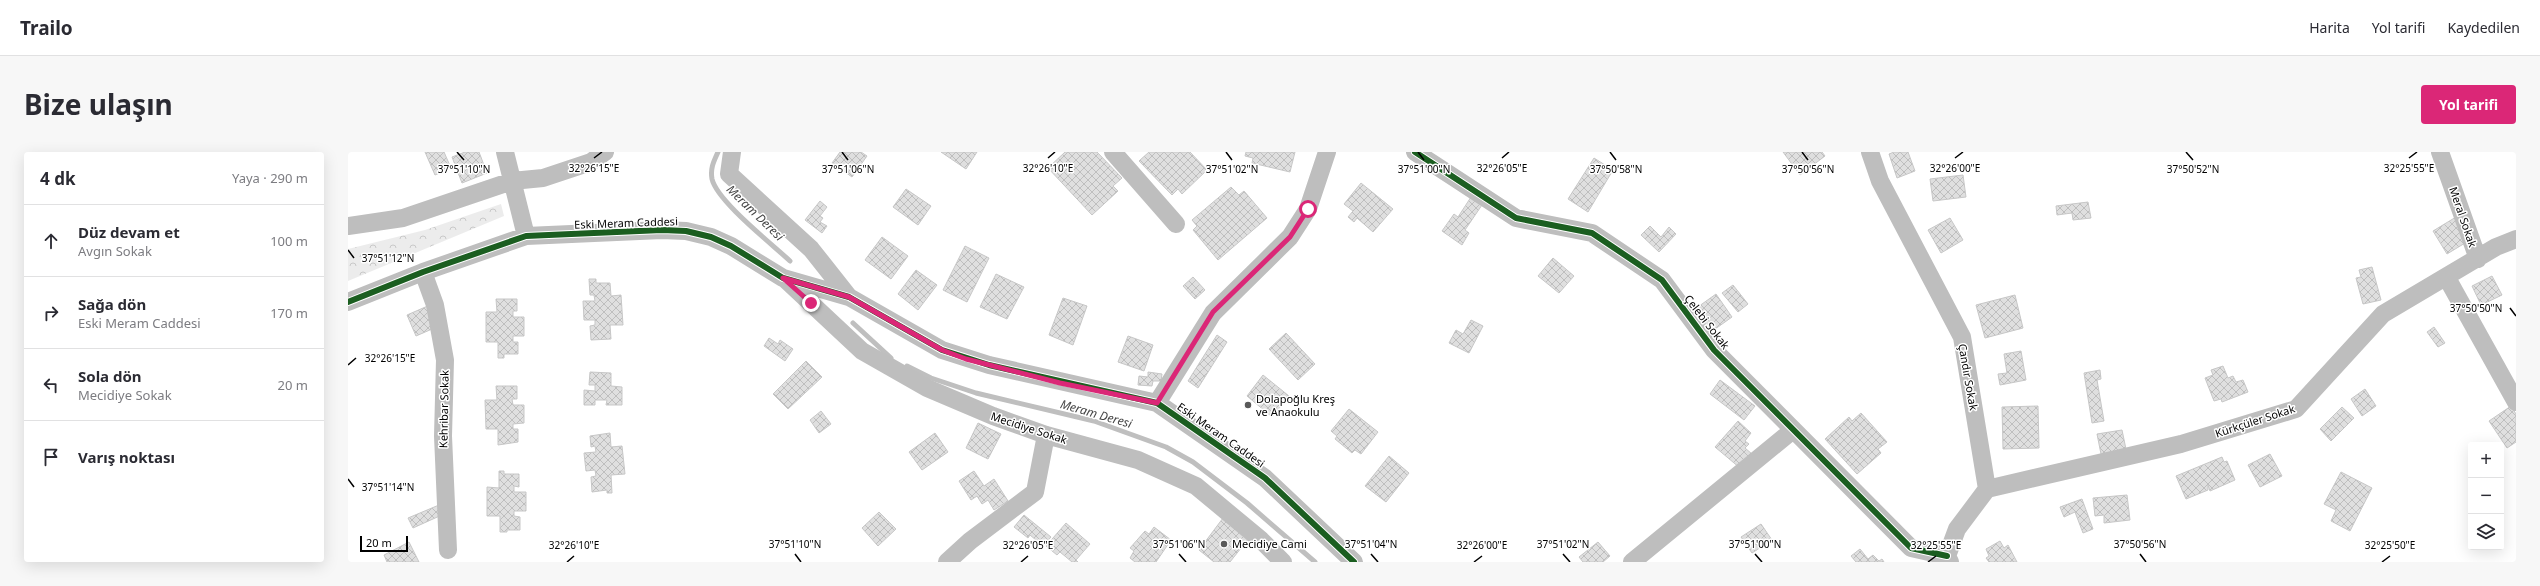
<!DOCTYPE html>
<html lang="tr">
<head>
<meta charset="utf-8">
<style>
  :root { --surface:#fff; --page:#f7f7f7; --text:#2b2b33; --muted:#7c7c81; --line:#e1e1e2; --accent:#db2777 }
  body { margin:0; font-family:"Noto Sans",sans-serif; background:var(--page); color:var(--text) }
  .controls { position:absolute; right:12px; bottom:12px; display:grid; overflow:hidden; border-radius:4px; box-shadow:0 4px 16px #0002 }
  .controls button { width:36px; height:36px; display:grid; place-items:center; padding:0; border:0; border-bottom:1px solid var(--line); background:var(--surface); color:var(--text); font:20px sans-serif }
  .scale { position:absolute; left:12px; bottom:10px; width:48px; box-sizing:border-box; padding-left:4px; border:2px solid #000; border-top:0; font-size:11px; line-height:14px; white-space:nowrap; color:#000; -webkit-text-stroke:3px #fff; paint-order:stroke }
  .stop { position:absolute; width:12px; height:12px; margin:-9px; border:3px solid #db2777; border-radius:50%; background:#fff }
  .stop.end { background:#db2777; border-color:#fff; box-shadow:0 1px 4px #0008 }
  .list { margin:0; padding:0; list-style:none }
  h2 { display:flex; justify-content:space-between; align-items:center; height:52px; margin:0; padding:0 16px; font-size:17px }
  h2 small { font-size:13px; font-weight:400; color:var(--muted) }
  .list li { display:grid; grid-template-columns:26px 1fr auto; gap:12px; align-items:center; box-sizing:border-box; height:72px; padding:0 16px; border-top:1px solid var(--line) }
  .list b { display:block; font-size:15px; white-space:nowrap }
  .list p { margin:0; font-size:13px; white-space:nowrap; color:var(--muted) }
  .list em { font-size:13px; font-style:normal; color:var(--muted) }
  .icon { flex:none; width:22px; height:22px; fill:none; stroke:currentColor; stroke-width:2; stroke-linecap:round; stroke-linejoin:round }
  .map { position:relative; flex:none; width:2168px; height:410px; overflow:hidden; border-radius:4px }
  header { display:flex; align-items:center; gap:24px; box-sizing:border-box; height:56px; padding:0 20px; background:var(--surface); border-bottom:1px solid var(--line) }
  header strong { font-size:19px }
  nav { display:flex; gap:22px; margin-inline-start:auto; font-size:14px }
  .intro { display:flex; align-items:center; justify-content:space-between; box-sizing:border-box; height:96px; padding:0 24px }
  h1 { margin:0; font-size:28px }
  .button { padding:10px 18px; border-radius:4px; background:var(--accent); color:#fff; font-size:14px; font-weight:700 }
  main { display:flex; gap:24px; padding:0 24px }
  aside { flex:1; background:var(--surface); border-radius:4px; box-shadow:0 4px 16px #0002 }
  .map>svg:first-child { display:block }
  .forest { fill:url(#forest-crowns) }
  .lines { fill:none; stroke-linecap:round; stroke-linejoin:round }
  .stream { stroke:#bfbfbf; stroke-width:5 }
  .building { fill:url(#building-cross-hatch); stroke:#c7c7c7 }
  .minor { stroke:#bebebe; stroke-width:18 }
  .cycleway-casing { stroke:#fff; stroke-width:8 }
  .cycleway { stroke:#1b5e20; stroke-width:6 }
  .route { stroke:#db2777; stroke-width:5 }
  .ticks { fill:none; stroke:#000; stroke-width:1.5 }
  .poi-dot { fill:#595959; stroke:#fff; stroke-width:1.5 }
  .labels { text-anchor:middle; stroke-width:3; stroke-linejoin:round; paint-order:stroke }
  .street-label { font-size:11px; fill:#000; stroke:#fff }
  .poi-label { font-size:11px; fill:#000; stroke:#fff; text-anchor:start }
  .water-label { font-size:12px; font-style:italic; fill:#444; stroke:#fff }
  .ticks-label { font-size:10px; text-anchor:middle; fill:#000; stroke:#fff; stroke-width:3; stroke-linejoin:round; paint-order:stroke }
</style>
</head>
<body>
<header>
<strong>Trailo</strong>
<nav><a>Harita</a><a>Yol tarifi</a><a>Kaydedilen</a></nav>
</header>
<div class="intro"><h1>Bize ulaşın</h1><a class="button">Yol tarifi</a></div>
<main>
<aside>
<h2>4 dk<small>Yaya · 290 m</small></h2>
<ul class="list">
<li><svg class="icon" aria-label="ahead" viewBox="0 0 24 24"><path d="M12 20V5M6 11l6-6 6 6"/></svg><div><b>Düz devam et</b><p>Avgın Sokak</p></div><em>100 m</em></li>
<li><svg class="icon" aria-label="right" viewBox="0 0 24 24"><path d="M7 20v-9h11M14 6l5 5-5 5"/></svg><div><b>Sağa dön</b><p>Eski Meram Caddesi</p></div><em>170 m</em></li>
<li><svg class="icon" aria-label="left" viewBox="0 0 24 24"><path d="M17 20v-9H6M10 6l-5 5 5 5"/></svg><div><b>Sola dön</b><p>Mecidiye Sokak</p></div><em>20 m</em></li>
<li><svg class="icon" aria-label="arrive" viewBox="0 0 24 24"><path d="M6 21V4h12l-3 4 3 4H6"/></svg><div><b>Varış noktası</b></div></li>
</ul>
</aside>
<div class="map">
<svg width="2168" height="410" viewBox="0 0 2168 410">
  <defs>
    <pattern id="forest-crowns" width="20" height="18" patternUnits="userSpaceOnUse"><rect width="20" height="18" fill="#ececec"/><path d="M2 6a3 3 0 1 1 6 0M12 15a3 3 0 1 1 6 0" fill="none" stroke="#c9c9c9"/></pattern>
    <pattern id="building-cross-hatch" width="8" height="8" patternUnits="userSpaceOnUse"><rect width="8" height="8" fill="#dfdfdf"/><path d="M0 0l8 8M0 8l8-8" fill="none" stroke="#bebebe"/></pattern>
  </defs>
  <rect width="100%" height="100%" fill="#fff"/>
  <path class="forest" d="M153,52L156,64L0,129V97L77,78Z"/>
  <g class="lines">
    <path class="stream" d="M370,0C366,9 362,16 364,27C369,49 424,92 442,109
      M505,171L543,206
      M559,214L583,226L628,241L746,269L818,295L845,310L899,351L967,410"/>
  </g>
  <path class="building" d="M77,0H96L103,16L87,23Z
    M117,0H131L139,21L114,31L104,5Z
    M492,0H513L519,4L504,25L484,11Z
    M593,0H629L618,17Z
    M717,0H749L774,26L765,34L770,39L744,63L700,16Z
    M801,0H842L859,18L834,42L830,37L824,43L791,9Z
    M898,0H947L942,20L904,11L905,6L897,4Z
    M1435,0H1474L1477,4L1452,23Z
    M1546,0H1560L1567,19L1549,26L1541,2Z
    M1246,6L1265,18L1240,60L1220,47Z
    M1615,23L1618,45L1585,49L1582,27Z
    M1013,31L1045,57L1025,80L1009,66L1006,70L1000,65L1005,59L996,52Z
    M883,35L891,43L896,39L919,66L870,108L845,78L849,74L844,68Z
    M558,37L583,54L570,73L545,55Z
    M1123,45L1134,53L1117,78L1121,81L1114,93L1094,79L1106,62L1110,65Z
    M472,49L479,55L472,64L475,66L472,70L479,74L474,81L457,68Z
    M1740,50L1743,66L1725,68L1724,61L1709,63L1708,54Z
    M2108,65L2122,88L2099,102L2085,79Z
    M1602,66L1615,88L1593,101L1580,78Z
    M1302,74L1313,85L1321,75L1328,82L1311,100L1293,83Z
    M534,85L560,104L543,127L517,108Z
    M617,94L641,106L619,150L595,138Z
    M1205,106L1226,124L1211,141L1190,124Z
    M2024,115L2033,148L2015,152L2008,126L2013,125L2011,118Z
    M568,118L589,133L570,158L550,142Z
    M648,122L676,135L659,167L632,155Z
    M2144,124L2154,143L2133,153L2124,134Z
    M845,125L857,138L847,147L835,134Z
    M241,127H248V131H262L263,144L273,143L275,173H262L263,187L243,188L242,174L247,173V168H236L235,149H247L246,143H242Z
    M1385,133L1400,152L1390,160L1374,141Z
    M1368,142L1384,165L1363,180L1347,157Z
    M1667,143L1675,176L1637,186L1628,153Z
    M715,146L739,154L725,193L701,183Z
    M148,147H169V159H165V165H176V184H165V190H170V202H156V206H150V190H138V160H149Z
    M82,153L91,174L68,184L59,163Z
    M1123,168L1135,174L1121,201L1101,191L1108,178L1115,182Z
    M2086,175L2097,191L2090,195L2079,180Z
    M938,181L967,212L950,228L921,197Z
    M869,183L879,190L850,236L840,229Z
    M780,184L805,193L796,219L770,210Z
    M421,186L430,192L432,188L445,197L437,209L416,194Z
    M1673,199L1678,228L1652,233L1650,222L1659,221L1656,202Z
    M458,209L474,225L440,257L425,242Z
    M1875,214L1880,226L1885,224L1888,230L1895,228L1900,240L1874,250L1873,247L1866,249L1857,226L1865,223L1863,218Z
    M1752,218L1753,227L1749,228L1756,269L1744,271L1736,221Z
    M242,220L263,221V234L274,235V253H258L259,248H247V253H236V238L247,239V233H241Z
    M800,220L814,222L813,229H805L804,234L790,233L791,224L800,225Z
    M915,223L941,244L924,265L899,244Z
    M1372,228L1407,254L1396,268L1362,242Z
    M148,234H169V247H164L165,253H176V271L165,272V277H170V290L150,293V277H138L137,248H149Z
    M2017,237L2028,254L2014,264L2003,247Z
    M1690,254L1691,296L1655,297L1654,255Z
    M2163,254L2168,262V290L2159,296L2141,269Z
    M1994,255L2006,266L1983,289L1972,277Z
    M1001,257L1030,280L1013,302L1007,298L1004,301L987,287L989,284L983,279Z
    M473,259L483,272L471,281L462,268Z
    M1513,261L1539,290L1530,297L1533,301L1509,322L1477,287L1501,265L1504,269Z
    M1390,269L1403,281L1397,289L1401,292L1397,296L1404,302L1392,316L1367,295Z
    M630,271L653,282L640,307L618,296Z
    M1774,278L1779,302L1754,307L1749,282Z
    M262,281L263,295L274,294L277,322L263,323L264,341H259V338L244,340L243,325L248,324L247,318L238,319L236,301L248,300L247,294L243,295L242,284Z
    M587,281L600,300L574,318L561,300Z
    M1922,302L1934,324L1912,335L1900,313Z
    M1041,304L1061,321L1038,350L1017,334Z
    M1874,305L1876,310L1879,309L1887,328L1862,339L1860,333V338L1838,347L1828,324Z
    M151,319H156V322H171V335L166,334V340H178V359H166V364L172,365V378H159V380H152V364H139V335L151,336Z
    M626,319L636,334L646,327L660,349L646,358L640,348L634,352L629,344L623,348L611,329Z
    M1993,320L2024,336L2002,379L1983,369L1988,358L1976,352Z
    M1779,343L1782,368L1756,371V363L1747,364L1745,346Z
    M1734,347L1745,377L1735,381L1727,360L1716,365L1712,355Z
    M91,353L96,362L65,376L60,366Z
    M531,360L548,377L530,394L514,376Z
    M676,363L703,385L695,394L682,383L680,386L666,375Z
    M875,366L901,386L882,410H866L851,398Z
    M718,371L742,392L728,408L730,410H724L712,400L709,403L698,394Z
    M1413,372L1424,388L1404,401L1393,385Z
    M806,375L823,388L808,410H787L782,406L786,399L782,396L797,379L801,382Z
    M1652,389L1656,396L1660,393L1669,410H1641L1638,406L1641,404L1638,397Z
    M61,390L71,410H39L36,403Z
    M1250,390L1262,404L1255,410H1235L1231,405Z
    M1512,397L1520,407L1525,403L1531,409L1534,407L1536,410H1508L1503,404Z"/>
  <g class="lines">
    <path class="minor" d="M157,0L178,84
      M384,0L381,22L463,97L501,145
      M765,0L828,72
      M1067,0L1168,66L1244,81L1314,128L1366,198L1563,396L1599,404
      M1522,0L1532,29L1614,185L1639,337L1609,377L1599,404L1602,410
      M2092,0L2130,107
      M0,74L55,66L164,29L195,26L243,10L257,0
      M75,120L87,153L97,208L95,284L100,398
      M2099,126L2168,250
      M437,127L514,199L579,236L645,264L698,283L790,308L848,334L913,388L935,410
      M0,150L75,120L178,84L314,78L338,79L363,85L383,94L435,126L501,145L594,198L641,213L809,251L917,326L1006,410
      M809,251L865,161L942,85L960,57L979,0
      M1639,337L1833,292L1948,257L2035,162L2148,95L2168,87
      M599,410L622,389L687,340L698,283
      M1284,410L1445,278"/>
    <g class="cycleway-casing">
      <path id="cycleway" d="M1067,0L1168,66L1244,81L1314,128L1366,198L1563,396L1599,404
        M0,150L75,120L178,84L314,78L338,79L363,85L383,94L435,126L501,145L594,198L641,213L809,251L917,326L1006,410"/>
    </g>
    <use href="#cycleway" class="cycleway"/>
  </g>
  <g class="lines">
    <path class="route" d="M463,151L435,126L501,145L594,198L618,207L712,231L809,251L865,160L942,85L960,57"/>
  </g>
  <path class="ticks" d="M109,0L116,8M494,0L500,8M878,0L884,8M1070,0L1076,8M1262,0L1268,8M1454,0L1460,8M1838,0L1845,8M246,6L254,0M700,6L707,0M1154,6L1161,0M1607,6L1615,0M2061,6L2069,0M0,98L6,106M2162,156L2168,164M0,213L8,206M0,327L6,335M447,402L453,410M831,402L838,410M1023,402L1030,410M1215,402L1222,410M1407,402L1414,410M1792,402L1798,410M219,410L226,404M673,410L680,404M1126,410L1134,404M1580,410L1588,404M2034,410L2042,404"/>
  <g class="poi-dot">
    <circle cx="900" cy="253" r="4"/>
    <circle cx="876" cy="392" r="4"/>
  </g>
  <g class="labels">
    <g class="street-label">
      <text transform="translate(2115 65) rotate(71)" y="4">Meral Sokak</text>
      <text transform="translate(278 71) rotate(-2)" y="4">Eski Meram Caddesi</text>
      <text transform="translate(1359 170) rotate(52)" y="4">Çelebi Sokak</text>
      <text transform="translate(1620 225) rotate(80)" y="4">Çandır Sokak</text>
      <text transform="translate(96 257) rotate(-89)" y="4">Kehribar Sokak</text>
      <text transform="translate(1907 269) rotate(-18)" y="4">Kürkçüler Sokak</text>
      <text transform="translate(681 276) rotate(18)" y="4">Mecidiye Sokak</text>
      <text transform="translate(873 283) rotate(35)" y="4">Eski Meram Caddesi</text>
    </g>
    <g class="poi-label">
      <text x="908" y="251">Dolapoğlu Kreş<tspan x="908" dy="13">ve Anaokulu</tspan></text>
      <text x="884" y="396">Mecidiye Cami</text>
    </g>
    <g class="water-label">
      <text transform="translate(407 61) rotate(44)" y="4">Meram Deresi</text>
      <text transform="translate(748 262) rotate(16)" y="4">Meram Deresi</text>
    </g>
  </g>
  <g class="ticks-label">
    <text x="246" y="20">32°26'15"E</text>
    <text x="700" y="20">32°26'10"E</text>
    <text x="1154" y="20">32°26'05"E</text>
    <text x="1607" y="20">32°26'00"E</text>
    <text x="2061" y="20">32°25'55"E</text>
    <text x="884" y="21">37°51'02"N</text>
    <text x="1460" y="21">37°50'56"N</text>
    <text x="116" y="21">37°51'10"N</text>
    <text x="500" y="21">37°51'06"N</text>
    <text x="1076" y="21">37°51'00"N</text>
    <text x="1268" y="21">37°50'58"N</text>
    <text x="1845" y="21">37°50'52"N</text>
    <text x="40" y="110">37°51'12"N</text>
    <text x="2128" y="160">37°50'50"N</text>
    <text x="42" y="210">32°26'15"E</text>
    <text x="40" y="339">37°51'14"N</text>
    <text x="447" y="396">37°51'10"N</text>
    <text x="831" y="396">37°51'06"N</text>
    <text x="1023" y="396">37°51'04"N</text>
    <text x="1215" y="396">37°51'02"N</text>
    <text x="1407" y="396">37°51'00"N</text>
    <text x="1792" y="396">37°50'56"N</text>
    <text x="226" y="397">32°26'10"E</text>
    <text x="680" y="397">32°26'05"E</text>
    <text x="1134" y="397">32°26'00"E</text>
    <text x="1588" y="397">32°25'55"E</text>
    <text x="2042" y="397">32°25'50"E</text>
  </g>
</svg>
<div class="controls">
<button>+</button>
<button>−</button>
<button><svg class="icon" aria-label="layers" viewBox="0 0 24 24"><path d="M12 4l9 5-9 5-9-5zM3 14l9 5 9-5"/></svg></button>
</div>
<div class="scale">20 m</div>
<div class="stop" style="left:960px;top:57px"></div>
<div class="stop end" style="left:463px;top:151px"></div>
</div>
</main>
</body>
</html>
